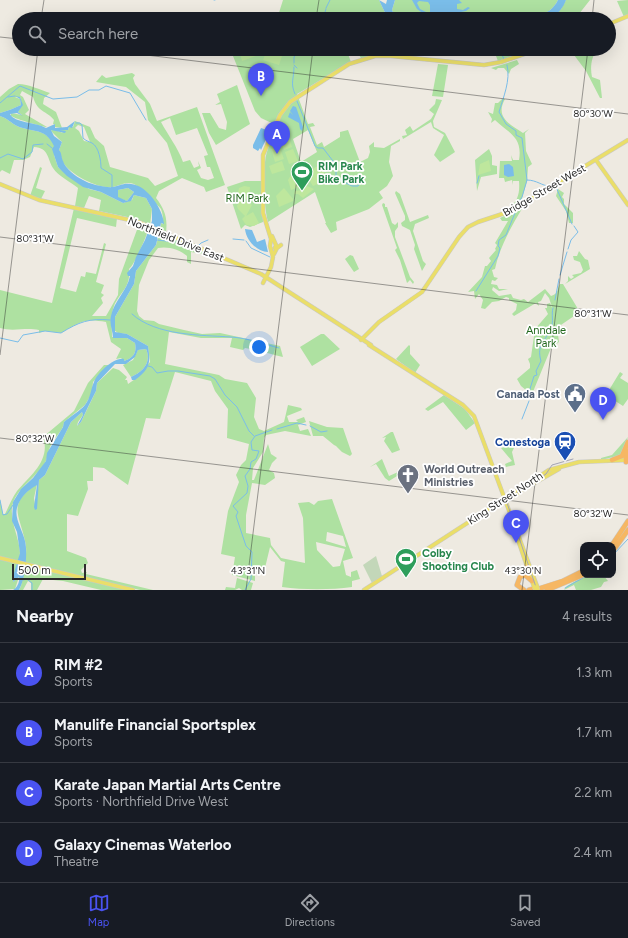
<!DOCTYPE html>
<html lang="en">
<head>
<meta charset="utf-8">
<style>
  :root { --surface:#171b24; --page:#242831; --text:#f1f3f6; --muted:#9ea1a6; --line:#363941; --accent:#4a53f1 }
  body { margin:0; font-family:Figtree,sans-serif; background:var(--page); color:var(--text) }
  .controls { position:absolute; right:12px; bottom:12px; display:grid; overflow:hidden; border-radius:8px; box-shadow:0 4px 16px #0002 }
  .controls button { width:36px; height:36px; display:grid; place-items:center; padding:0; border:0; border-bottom:1px solid var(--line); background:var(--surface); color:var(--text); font:20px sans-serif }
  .scale { position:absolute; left:12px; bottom:10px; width:74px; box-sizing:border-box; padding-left:4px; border:2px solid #2d2d2d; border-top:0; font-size:11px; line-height:14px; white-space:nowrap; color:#2d2d2d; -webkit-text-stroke:3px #fff; paint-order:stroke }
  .you { position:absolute; left:259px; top:347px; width:14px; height:14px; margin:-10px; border:3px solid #fff; border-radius:50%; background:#1a73e8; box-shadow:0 0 0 6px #1a73e833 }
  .badge { display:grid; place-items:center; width:26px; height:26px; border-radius:50%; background:var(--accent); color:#fff; font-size:13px; font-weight:700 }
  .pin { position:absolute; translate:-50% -33px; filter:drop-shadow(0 1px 2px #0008) }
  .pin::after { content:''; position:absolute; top:21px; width:14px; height:12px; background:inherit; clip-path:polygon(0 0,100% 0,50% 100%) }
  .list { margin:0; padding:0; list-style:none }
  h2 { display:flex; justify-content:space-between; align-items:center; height:52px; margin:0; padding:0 16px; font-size:17px }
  h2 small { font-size:13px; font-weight:400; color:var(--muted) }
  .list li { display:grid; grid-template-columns:26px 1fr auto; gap:12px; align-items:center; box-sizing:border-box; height:60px; padding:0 16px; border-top:1px solid var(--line) }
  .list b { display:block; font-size:15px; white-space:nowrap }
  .list p { margin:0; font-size:13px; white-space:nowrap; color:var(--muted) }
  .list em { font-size:13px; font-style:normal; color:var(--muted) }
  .icon { flex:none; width:22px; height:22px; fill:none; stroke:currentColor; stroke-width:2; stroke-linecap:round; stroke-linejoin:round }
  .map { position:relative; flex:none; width:628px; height:590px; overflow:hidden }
  .search { position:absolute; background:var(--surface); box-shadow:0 4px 16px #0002; left:12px; right:12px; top:12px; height:44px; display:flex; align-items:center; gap:10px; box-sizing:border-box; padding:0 14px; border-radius:22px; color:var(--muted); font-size:15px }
  .sheet { height:292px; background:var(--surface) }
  nav { display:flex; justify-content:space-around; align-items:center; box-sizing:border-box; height:56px; border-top:1px solid var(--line); background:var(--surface); font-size:11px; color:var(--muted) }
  nav a { display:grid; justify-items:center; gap:2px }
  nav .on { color:var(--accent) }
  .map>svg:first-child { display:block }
  .green { fill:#aee1a1; fill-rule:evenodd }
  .cemetery { fill:#c3d7b9 }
  .pitch { fill:#bee79d }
  .water { fill:#7abde9; fill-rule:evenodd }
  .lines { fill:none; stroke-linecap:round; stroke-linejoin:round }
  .stream { stroke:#7abde9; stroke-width:1 }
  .major-casing { stroke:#c8c8c8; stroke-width:4.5 }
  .highway-casing { stroke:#c8c8c8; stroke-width:5.5 }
  .major { stroke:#eade69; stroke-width:3.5 }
  .highway { stroke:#f6b763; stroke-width:4.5 }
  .tram { stroke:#a3a4b6; stroke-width:1 }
  .major-bridge-casing { stroke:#c8c8c8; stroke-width:4.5; stroke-linecap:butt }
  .major-bridge { stroke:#eade69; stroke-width:3.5 }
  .ticks { fill:none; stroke:#2d2d2d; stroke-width:1; stroke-opacity:0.45 }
  .labels { text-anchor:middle; stroke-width:3.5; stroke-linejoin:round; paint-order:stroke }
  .leisure-label { font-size:11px; font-weight:bold; fill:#27864d; stroke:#fff; text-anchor:start }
  .street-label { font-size:11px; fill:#2d2d2d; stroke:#fff }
  .park-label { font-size:11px; fill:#24691f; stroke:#fff }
  .service-label { font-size:11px; font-weight:bold; fill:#4e5e75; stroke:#fff; text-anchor:end }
  .transit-label { font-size:11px; font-weight:bold; fill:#164399; stroke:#fff; text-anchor:end }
  .worship-label { font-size:11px; font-weight:bold; fill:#5b616d; stroke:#fff; text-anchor:start }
  .ticks-label { font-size:10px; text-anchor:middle; fill:#2d2d2d; stroke:#fff; stroke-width:3.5; stroke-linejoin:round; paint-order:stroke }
</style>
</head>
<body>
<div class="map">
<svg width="628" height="590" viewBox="0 0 628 590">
  <rect width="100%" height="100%" fill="#eeeae1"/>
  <path class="green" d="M283,0H379L388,19H277Z
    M395,0H558C545,26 511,17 488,17L486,19H396L392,10Z
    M566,0H590L575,19H549L561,9Z
    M628,0V15L624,17L617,1Z
    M236,49H350L348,54L351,62L297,94L308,124L313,123L315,126L310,127L317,145L322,142L324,147L340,137V132L348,130L360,162L368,158L370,152L369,146L374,142V147L384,148L400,139V141L391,146L389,162L393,176L387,186L379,192L383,198L369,209L336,222L337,230L331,233L325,223H326L315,192L268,222C264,206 263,179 265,162C266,149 273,137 278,126L261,118L255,111L231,51ZM308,130L317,152L301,162L293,139Z
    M352,49H382L381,54L361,58L357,52Z
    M490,49H532L498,61L494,51Z
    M592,49H598C591,56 590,68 592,77L600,80L602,98H600L586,71L574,55Z
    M517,60L519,64L511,69L509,74L504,68H498L496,70L491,68Z
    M438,64L448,65L443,97L432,96Z
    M132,73L135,75L133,78L135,84L150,104L157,121L197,107L225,185L206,192L204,187L182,178L159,191L156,198C164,208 168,218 166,232L160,230L161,223L163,224C163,219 163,214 161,209C158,205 138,186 134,184C126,181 119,186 113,187C98,189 73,176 64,164C61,160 61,154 59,150L62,142L51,131L52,129L63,133L60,130H68L69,127H73L75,121L90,127L95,138L104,146L110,167L148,178L155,186L178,176L167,143L148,120L145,102L126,87L96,82L102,75L106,78ZM170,118L176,135L197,128L208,155L204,156L207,167H210L214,178L208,180L201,178L197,170L201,168L198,161L199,166L194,168L190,160L183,162C178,148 168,135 161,122ZM78,125L84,127L90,142L84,141L79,131L75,128Z
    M18,84C29,84 40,90 50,93L44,98L43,104L56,112L62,128L55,127V124H53L54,120C46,110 38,113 33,97L22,91L20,95L23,97L29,110L25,114L47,127C43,127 16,119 11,116V113L22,115L18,112L22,104L20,97H15L20,99L21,105C14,108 8,111 0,113V97L9,89Z
    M237,85L250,124L216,145L209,133L202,113H210L219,128L226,130L227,122L221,104L215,105L220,102L217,94Z
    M436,99L442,100L433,121L434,127L445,133L455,152L440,162L434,155L444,135L433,128L431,122L403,139L402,136L407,135L405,130L410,126L413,131L431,119L434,114L429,110L435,104Z
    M502,99H505C495,117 509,124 523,133L529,129L525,133L526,151L532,164L528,167L527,181L520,205L508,211L507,209C518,203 520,193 519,181H513V185L512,180L505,182L504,178H499L500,161H512L511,155L513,160H519C523,136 508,133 495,120L491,123L492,119L488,112L493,114L495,103H498Z
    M0,116C7,118 11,123 17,126C33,133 45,127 55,146L54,155L58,167L71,178L89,189L101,192L123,203L132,200L134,195L146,198L152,209L150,225L132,218L99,211L101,200L89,196L84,208L75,206L78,188C71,182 58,176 53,168C47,158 49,148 34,147L30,157L23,160H14L10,174L2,170L0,172Z
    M489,149L492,156V165L497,166V174L481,177L477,191L475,160Z
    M40,167L42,168L36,188L45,191L41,199L30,196Z
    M245,181H261L263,222L250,227L245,225L241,229L227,187Z
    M128,188L134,192L127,201L118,198V190Z
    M558,189L564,193L562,197L564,199V204L573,213V223H569L566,211L556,196Z
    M396,191L400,194L410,222L428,215L429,218L415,224L413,231L423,261L426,264L422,271L414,249L415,245L410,230L402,226L401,223L405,220V216L395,193Z
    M383,203L385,204V207H387L392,223L395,225L398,222V227L395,231V237L410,277L414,282L413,284L410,280L407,283L400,260L395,250L397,248L382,205Z
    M523,207C511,227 500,246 495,269L492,270L494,277L498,278L495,281L492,280L491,284L497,285L499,289H508L499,291L493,287L492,290L499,296L511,294L513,298L521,300L524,299L528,302L545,289L551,296C559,294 557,288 560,284H563L578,309L584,313L574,316L558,327L557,331L559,330L560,335H558L559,342L551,348L530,399L525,397L527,391L521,386L517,379L530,368V364L528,359L531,357L535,329L548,314L545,308H547V304L550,303L553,310L549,298L545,293L541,301L538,302L539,306L536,303L514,316L512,314L516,310L517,304L509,300V298L506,297L499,301L492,302L485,309L481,308L483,300L479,294L475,299L474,291L468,292L482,277L485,266H487L491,261L489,258L496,250L495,249L497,245L495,243L508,221H502L500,218Z
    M74,208L117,218L116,227L77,218L60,288L76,292L81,276L85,277L86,272L96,274L104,243L106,244L96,282L104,285L101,293L104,295L101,298L103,303L92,316H106L118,295L119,279L138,227L139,224L149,228C146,237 135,264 129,269C131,288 120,292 114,306C110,318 112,325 112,337L127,338L135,343C137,353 133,358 124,361L121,358L116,359L121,349L111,342L106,322C84,318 80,322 61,333L45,331L39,333V330C25,327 14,332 0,328V290L52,303Z
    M160,232L204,251L203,254L191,252V264L187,262V256C180,249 167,246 158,248L149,260L139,285L137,311L139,316L144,320L154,321L159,324L184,330L202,334L220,333L280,346L283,357C270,354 258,350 245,348L243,350L230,347L232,338H201L169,332L165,364L219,375L225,379L247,383L256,398L254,417L259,429L264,431L284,422L288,405L301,408L302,410L287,416L289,422H298L296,420L304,417L306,422L298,425L300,431L308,429L311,436L285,431L266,435L264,438L263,452L253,468L252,480H254L268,444L271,454L277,458L272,463L269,470L274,473L275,478L265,485L252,483L246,515V533L270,538L271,545L281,558L305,563L303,518L298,503L309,502L314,505L318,501L332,499L353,558L343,561L346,575L351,577V572L357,570L360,579L352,581V587C331,590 303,590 282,587L285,562L281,561L270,547L264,572L255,571V581L232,575L235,557L221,554L228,511L239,482L236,475L241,465L246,460L249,444L227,438L228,409L215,391L211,381L175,372L160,419L146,418L128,485L104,468L93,467V481H87L88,489L78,516L67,514V551L86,558L88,563L81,570L82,573L87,572L86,574L153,590H140L25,563C26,556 27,548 25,541C19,513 7,504 37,484L34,498L36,510L39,480L45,475L71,422L82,412L83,415L78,422L77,426L81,422L96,391L97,383L113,368L119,370L127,377L125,380H127L128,384L138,377L150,362L148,346L127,334L118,333L114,330L115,317L134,284L136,271L156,245ZM327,532L343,536L346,547L326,541ZM316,542L345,549L340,566L333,567L317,550Z
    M579,251L585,259L588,260L590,269L565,284L568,281V276L571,279L574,277L572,275L581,273L583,270L580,262L574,260L573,256H577Z
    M350,255L353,256L359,269L354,272L345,259Z
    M321,334H324L340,349L312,366L300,347Z
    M409,345L410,346V354L420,365L415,373L396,359Z
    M146,349C152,362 143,372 131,377L123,365L133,360L138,350Z
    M104,365H109L93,382L92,393L85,405L64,422C64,429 56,436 52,443C48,449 48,458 45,463C37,476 23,484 15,498C6,515 19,535 20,552C20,563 13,571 13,582L19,577L15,589L0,590V500L3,514H5C9,506 12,498 17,491C31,475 51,460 43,437L74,411L88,383Z
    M620,372L623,374L620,378L628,383V399L623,406L606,395Z
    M444,395L465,409L475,423L466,430L443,402L428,411L425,409Z
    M309,421L327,427L343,428L352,454L350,456L342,452L336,446L334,445L323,436H313Z
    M391,432H393L400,450L392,453L384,441L386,437L382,438Z
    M628,437L621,455L601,460V458L612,455Z
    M514,443L516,444L512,452L515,465L506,467L505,464L512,461L501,448L513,445Z
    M382,459L389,476L405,469L407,473H402L389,481L385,478L376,464L370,467Z
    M25,565L126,590H101L63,581L43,579L37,590H31V583L28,581L23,590H19L21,586Z
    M586,575H603L608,581L604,582L601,587L591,590H576L574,585L564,590L567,586Z
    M237,578L253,583L251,590H242L239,588L235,590H225L226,587L235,588Z"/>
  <path class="cemetery" d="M376,556L382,576L372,583L363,565Z"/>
  <path class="pitch" d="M245,49H254L256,56L242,61L239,51Z
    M267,50L282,56L279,65L263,60Z
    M288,134L292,147L284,150L279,137Z
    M279,146L284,159L275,162L271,149Z
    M293,149L298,161L289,164L285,152Z
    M489,160L491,171L478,175L480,164Z
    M282,161L285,170L272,174L269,166Z
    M318,166L328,177L327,180L313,186C307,178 308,170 318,166Z
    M296,172L305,182L304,185L291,190L288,180L291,175Z
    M244,186L250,187L249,200L237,197L239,188Z
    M307,186L314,189L303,198L298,194H294L295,191L303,190Z
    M284,188L293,199V201L279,207L276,196Z
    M241,199L252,205L246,216L253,212L259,223L254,226L246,225L242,219L245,216L238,209L237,206Z"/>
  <path class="water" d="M379,0L386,4L387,0H395L392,10L396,19H388Z
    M412,0H459L462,3L457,4V9L463,10L468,7L470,8L466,11L461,12V15L455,12L447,18H434L424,14L417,9ZM419,1L428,2L430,5V14L420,9L417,3Z
    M558,0H566C557,24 537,19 515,19C532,16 549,18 558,0Z
    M15,96L20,97L23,105L18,112L23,116L17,113L10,114C14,123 36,122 46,128L55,124V128L67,127L75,121L72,128L69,127L68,130H60L66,131L65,133L51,130L54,136L62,142L59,150C62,153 61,157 63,161C65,168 76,177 83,180C89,184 106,188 113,187C120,186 122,183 131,184C147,185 163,209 164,224L161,223L156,245L136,271L134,284L115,317V332L127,334L148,346C151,365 149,369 135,380H132L131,377C143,372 152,362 146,349L138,350L135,357L126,364H115L97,383L96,391L88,407L81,422L77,426L83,415L82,412L71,422L45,475L39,480L37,509L35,510L34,507L37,485C28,490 20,497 17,508C14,518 23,531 25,541C28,553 25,580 19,590H13C17,588 20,582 19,577L13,582L14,573L20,553L17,532L12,521L13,502L21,489L33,478L46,461L47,453L63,427L64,422C71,416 80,411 85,405C91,397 91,388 94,382C97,373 115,356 124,359V361C133,358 137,353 135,343L127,338H113C113,331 109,324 111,316C114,301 127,291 130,276H128L127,273L133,266L136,257L145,240L152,221V209L146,198L134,195L131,201L123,203L101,192L83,187L67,176L58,167L52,149L54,146C45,127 33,133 17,126C11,123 7,118 0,116V113C8,111 14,108 21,105L20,99ZM128,188L134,192L127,201L118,197V190Z
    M293,106L296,107L303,127L302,131L300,129L299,123L288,117L290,112L293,115L290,111Z
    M261,128L270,131L261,150L260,148L258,151L253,148V145Z
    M509,164L513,167L514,176L508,177L504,175V165Z
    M245,229L252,230L257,242L265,239L268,252C257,252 246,240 245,229Z"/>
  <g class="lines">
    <path class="stream" d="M214,0H215
      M326,8L330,0
      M380,17L383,19
      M323,19L326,9
      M499,49L504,59
      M294,63V57L301,49
      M294,65L297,68
      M507,65C511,80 503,98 499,112L506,124L516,131V135L522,138L527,180L522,197L516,206
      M294,67C294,79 290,83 295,94
      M8,97L15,96
      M297,101L315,146L318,148H323L336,165V178L352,186H358L364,178
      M0,103L20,86L53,99L77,97L89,90H99L106,86L130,93L146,120
      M76,123H80L82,125L83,138C86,141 88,141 92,143C99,147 101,161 101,168L112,175V187
      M47,144L52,148
      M0,158L8,154L23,159L32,152L33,145L43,144
      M527,180C537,180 542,186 549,186
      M477,183L479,176
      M556,187L572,224
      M233,239L244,240
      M157,240L175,242
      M246,241L251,248L270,257
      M182,244L184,245
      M187,245L191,249H196
      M198,246L201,243L208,240
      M568,249L571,240L578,232L574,226
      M560,275L567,252
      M476,291L498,256L500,248L498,246L499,240L506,235L515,213
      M555,300L559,279
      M132,314C156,336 201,335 231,337C247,338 264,344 279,348
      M0,338L18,342L23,335L45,331L61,333C79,322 89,318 110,320
      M148,366L152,367L157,373L168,371H178L210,376L215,379L225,395L237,407L249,431L254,436
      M530,396L529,392L534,376L537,375L536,371L541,361C536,344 546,341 551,328C554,321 551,315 553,308
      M522,419L529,401
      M310,426L321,432L327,431
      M277,429L297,423L306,425
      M0,500L3,515L7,514L13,505
      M613,555L628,539
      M23,580L27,579
      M28,580L32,583V590
      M565,588L588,575
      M245,590L251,579L252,552L246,546L236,516L238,512L233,506L247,493L248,486L245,476L250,469L251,462L256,459L259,451L252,450L251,442L255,436L272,430"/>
    <g class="major-casing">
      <path id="major" d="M609,24L628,16
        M596,160L628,205
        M0,184L39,200L139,222L261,274L371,345
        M272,236L276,245L275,248
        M274,254L277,248L281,245
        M263,283L271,267L273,257L270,246L271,239L263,213V155L280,115L290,102L349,64L375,56H391L484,65L501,62L539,49
        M361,340L379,322L422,292L459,237L468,227L478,222L511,211L628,140
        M369,345L463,405L474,416L537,586
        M531,485L559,469
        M506,501L521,491
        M515,531L534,587
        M0,558L133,590
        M364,590L549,470L579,462L628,460"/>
    </g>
    <g class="highway-casing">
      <path id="highway" d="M626,450V462
        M612,460L622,456L628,442
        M612,545L628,521
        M613,551L628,530
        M522,574L526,572L527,567
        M524,590L517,585L520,577L525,575L532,581
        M529,590L537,588
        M535,590L563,581L583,571
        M547,590L583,575"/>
    </g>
    <use href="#major" class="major"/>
    <use href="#highway" class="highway"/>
    <path class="tram" d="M537,590L506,500L546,474L552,465L573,459"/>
    <g class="major-bridge-casing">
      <path id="major-bridge" d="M537,586L538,590
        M534,587L536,590"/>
    </g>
    <use href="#major-bridge" class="major-bridge"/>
  </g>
  <path class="ticks" d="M41,19L44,0M316,19L319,0M592,19L594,0M0,37L19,39M97,49L628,114M0,237L628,315M0,355L38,49M0,438L628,515M246,590L313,49M522,590L588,49"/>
  <defs>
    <g id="stadium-pin" transform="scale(1.15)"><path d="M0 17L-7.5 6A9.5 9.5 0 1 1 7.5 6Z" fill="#2e9e5b" stroke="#fff"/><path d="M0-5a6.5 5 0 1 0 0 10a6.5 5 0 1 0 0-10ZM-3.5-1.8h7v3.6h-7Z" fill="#fff"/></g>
    <g id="civic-pin" transform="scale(1.15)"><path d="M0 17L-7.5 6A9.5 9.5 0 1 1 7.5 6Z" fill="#5c6f8a" stroke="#fff"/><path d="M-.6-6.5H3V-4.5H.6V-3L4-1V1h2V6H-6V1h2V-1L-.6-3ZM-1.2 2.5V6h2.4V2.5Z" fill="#fff"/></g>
    <g id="station-pin" transform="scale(1.15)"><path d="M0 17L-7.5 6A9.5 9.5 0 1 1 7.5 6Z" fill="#1a4fb4" stroke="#fff"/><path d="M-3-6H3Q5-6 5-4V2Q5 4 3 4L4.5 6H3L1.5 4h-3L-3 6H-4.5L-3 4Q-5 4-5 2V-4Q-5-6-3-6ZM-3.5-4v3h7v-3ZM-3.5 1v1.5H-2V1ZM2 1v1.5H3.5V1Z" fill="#fff"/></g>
    <g id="church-pin" transform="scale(1.15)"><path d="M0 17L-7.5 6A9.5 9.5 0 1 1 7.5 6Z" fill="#6b7280" stroke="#fff"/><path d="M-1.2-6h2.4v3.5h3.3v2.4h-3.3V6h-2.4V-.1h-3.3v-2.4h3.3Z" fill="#fff"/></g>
  </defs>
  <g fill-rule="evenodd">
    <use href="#stadium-pin" x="302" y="172"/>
    <use href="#civic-pin" x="575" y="394"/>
    <use href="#station-pin" x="565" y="442"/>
    <use href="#church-pin" x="408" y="475"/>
    <use href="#stadium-pin" x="406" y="559"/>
  </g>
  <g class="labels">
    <g class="leisure-label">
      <text x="318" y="170">RIM Park<tspan x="318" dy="13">Bike Park</tspan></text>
      <text x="422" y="557">Colby<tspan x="422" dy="13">Shooting Club</tspan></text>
    </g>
    <g class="street-label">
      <text transform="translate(544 190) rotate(-30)" y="4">Bridge Street West</text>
      <text transform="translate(176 239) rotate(22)" y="4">Northfield Drive East</text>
      <text transform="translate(505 498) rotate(-33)" y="4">King Street North</text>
    </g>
    <g class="park-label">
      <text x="247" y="202">RIM Park</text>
      <text x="546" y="334">Anndale<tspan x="546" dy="13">Park</tspan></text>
    </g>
    <g class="service-label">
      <text x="560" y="398">Canada Post</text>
    </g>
    <g class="transit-label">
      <text x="550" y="446">Conestoga</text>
    </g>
    <g class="worship-label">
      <text x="424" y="473">World Outreach<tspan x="424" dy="13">Ministries</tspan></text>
    </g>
  </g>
  <g class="ticks-label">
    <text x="593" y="117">80°30'W</text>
    <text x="35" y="242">80°31'W</text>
    <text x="593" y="317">80°31'W</text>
    <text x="35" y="442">80°32'W</text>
    <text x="593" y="517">80°32'W</text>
    <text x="248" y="574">43°31'N</text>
    <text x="523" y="574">43°30'N</text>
  </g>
</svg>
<div class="controls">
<button><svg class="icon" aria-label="locate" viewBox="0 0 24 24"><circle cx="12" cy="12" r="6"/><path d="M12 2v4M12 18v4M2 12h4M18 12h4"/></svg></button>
</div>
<div class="scale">500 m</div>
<div class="you"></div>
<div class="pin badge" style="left:277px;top:154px">A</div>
<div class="pin badge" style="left:261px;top:96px">B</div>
<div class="pin badge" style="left:516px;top:543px">C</div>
<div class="pin badge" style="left:603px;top:420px">D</div>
<div class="search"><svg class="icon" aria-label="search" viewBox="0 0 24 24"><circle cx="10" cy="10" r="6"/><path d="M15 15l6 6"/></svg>Search here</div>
</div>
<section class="sheet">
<h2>Nearby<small>4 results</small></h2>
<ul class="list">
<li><span class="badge">A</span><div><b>RIM #2</b><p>Sports</p></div><em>1.3 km</em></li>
<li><span class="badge">B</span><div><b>Manulife Financial Sportsplex</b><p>Sports</p></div><em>1.7 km</em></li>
<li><span class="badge">C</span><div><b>Karate Japan Martial Arts Centre</b><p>Sports · Northfield Drive West</p></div><em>2.2 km</em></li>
<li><span class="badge">D</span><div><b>Galaxy Cinemas Waterloo</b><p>Theatre</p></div><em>2.4 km</em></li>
</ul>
</section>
<nav>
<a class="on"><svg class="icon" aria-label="map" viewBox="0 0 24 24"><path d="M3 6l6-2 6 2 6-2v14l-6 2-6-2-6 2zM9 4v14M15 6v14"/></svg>Map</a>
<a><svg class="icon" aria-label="directions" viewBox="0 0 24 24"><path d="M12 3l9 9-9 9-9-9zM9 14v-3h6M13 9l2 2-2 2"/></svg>Directions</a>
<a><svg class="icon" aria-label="saved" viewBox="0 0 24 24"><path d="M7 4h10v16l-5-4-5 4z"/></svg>Saved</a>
</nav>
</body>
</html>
